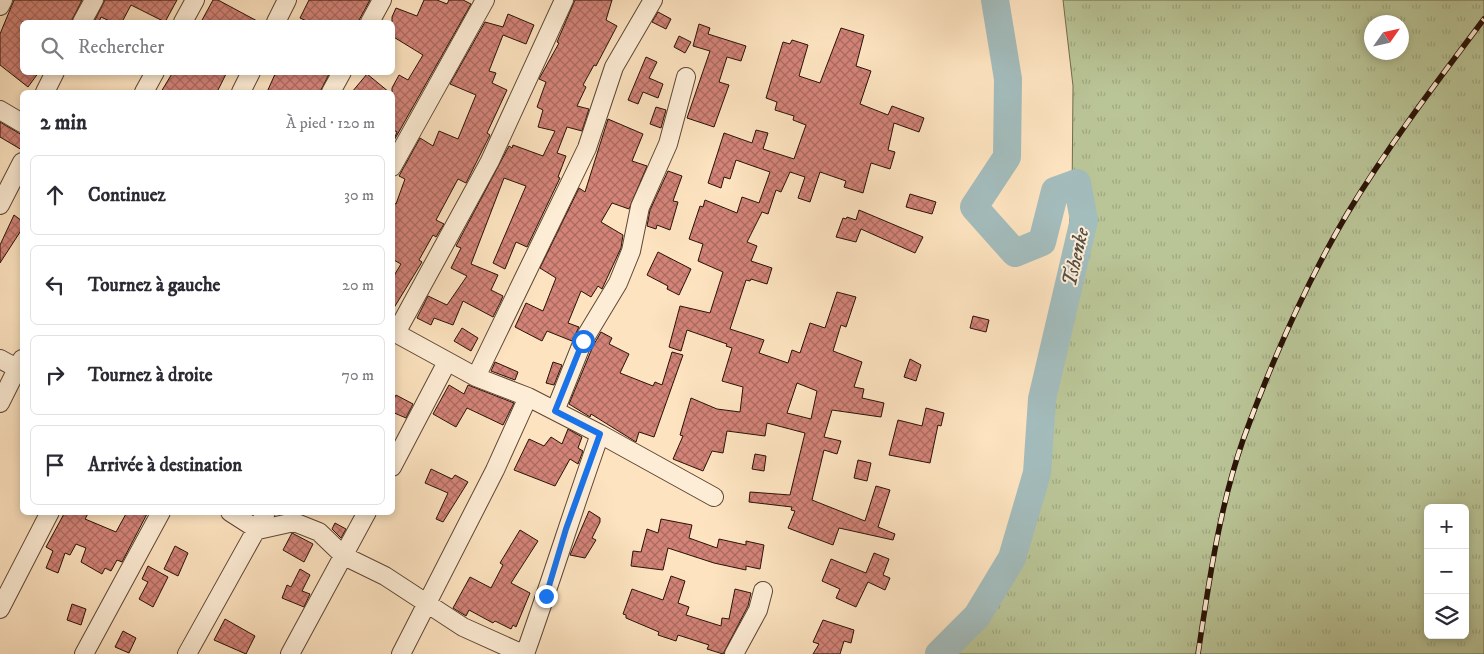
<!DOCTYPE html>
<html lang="fr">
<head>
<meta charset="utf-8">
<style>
  :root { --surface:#fff; --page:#f2f2f3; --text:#2b2b33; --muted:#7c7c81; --line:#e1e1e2 }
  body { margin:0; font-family:"IM FELL DW Pica",serif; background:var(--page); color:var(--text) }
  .controls { position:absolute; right:15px; bottom:15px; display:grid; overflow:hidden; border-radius:8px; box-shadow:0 2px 8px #0003 }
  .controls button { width:45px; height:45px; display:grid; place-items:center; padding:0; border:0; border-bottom:1px solid var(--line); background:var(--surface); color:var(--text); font:25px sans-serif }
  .compass { position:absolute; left:1364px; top:15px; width:45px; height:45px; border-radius:50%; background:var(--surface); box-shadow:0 2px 8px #0003; rotate:56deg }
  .stop { position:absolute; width:15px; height:15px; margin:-11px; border:4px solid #1a73e8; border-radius:50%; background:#fff }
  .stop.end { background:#1a73e8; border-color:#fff; box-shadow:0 1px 5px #0008 }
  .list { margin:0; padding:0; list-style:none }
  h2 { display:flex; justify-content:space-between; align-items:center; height:65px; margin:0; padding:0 20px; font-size:21px }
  h2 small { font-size:16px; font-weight:400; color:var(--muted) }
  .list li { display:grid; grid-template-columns:32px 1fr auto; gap:15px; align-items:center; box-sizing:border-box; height:80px; margin:0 10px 10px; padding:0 10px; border:1px solid var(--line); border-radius:8px }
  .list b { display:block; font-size:19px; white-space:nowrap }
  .list em { font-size:16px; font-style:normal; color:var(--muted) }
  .icon { flex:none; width:28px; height:28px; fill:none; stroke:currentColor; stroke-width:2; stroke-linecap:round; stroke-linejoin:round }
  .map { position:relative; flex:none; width:1484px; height:654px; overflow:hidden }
  .search { position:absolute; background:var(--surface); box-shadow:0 2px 8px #0003; left:20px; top:20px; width:375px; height:55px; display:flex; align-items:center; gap:12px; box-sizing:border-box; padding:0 18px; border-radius:8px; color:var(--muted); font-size:19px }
  .panel { position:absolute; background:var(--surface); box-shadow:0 2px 8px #0003; left:20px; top:90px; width:375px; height:425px; border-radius:8px }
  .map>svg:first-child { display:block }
  .grass { fill:url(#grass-tufts); stroke:#726c4e; fill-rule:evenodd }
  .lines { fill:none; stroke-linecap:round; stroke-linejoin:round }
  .river { stroke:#a3bcbc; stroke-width:28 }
  .building { fill:url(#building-cross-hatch); stroke:#291206; fill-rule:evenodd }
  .minor-casing { stroke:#5e4634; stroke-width:20 }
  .minor { stroke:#feedd6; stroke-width:18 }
  .rail-casing { stroke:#291206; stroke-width:5.5 }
  .rail { stroke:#feedd6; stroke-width:4; stroke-dasharray:11; stroke-linecap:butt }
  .route { stroke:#1a73e8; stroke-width:6 }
  .labels { text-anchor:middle; stroke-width:4; stroke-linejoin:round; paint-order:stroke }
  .water-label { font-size:20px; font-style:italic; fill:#544e46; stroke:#feedd6 }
</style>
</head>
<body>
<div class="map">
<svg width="1484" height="654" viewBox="0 0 1484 654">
  <defs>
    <pattern id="grass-tufts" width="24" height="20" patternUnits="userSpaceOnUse" patternTransform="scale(1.25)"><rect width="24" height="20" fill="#bac597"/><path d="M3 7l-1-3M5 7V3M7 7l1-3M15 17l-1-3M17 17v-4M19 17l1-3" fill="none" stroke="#a0a881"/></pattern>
    <pattern id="building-cross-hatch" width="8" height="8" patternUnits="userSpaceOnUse" patternTransform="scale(1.25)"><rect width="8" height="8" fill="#d38378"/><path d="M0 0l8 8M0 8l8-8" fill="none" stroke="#ab6a60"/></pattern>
  </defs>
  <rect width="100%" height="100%" fill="#fde3c0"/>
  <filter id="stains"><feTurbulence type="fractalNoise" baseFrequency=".004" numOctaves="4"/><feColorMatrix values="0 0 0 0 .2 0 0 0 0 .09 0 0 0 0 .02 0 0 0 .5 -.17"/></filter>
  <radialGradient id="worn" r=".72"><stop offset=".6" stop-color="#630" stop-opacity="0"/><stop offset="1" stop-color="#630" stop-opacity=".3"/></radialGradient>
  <path class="grass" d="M1063,0H1484V654H958L983,615L1056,360L1072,199L1073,86ZM1372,22H1402V52H1372ZM1428,508H1465V635H1428Z"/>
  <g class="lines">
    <path class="river" d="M939,654L977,616L1012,558L1037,473L1042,399L1084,220L1077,183L1055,191L1042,242L1015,253L974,207L1007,157L1008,79L995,0"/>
  </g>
  <path class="building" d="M14,0H82L71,22H22V72H39L28,87L0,65V34Z
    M105,0H177L165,22L131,5L122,22H112L101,17L99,22H94Z
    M213,0H218L259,22H201Z
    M309,0H370L358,22H309L300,18Z
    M424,0H437L447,4L449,0H463L471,4L392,144L397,132L392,129V88L399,75L408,80L423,55L392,36V17L396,8L417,16Z
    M575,0H612L606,20L617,26L596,66L594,65L583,85L586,87L577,106L589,109L582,131L567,127L557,153L566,156L558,177L560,178L527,247L516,242L505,269L493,263L526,186L504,178L471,264L498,275L491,290L503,296L501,301L493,317L463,301L453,325L434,318L431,325L417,318L428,296L447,305L467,276L451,268L461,248L456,246L509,146L512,148L513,145L543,156L555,131L538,127L543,110L537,107L546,82L539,79L559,43L557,42Z
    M658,12L671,19L666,29L652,22Z
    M508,14L534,25L526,44L503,35L489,71L496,73L492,83L507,90L487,133L490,135L466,183L458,179L436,220L444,224L436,237L433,235L419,260L422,262L392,311V279L401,264L392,259V202L396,204L405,179L399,176L420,138L433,146L439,131L458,139L476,95L450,84L485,22L503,27Z
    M699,24L710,28L708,34L746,46L741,61L727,57L719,82L729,85L714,127L687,118L710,51L693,46Z
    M841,28L864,35L856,66L871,71L860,104L888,115L892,106L924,118L919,132L894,123L888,150L895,152L890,169L871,163L863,193L844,187L846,181L820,172L810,202L798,198L805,177L790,172L781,192L776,190L768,214L762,212L747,242L757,246L751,261L772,268L767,284L751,279L750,281L746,280L730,329L764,340L759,353L788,363L792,350L800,353L810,323L825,328L837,292L856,297L846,327L841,325L833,351L862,362L854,387L864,389L862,398L884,403L881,417L832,410L824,437L841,441L837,454L824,450L812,500L865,521L876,486L890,490L878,527L895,534L893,540L839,528L833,545L788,528L795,511L791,510L792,507L749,502L750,492L790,495L805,433L767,423L765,436L727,431L723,453L712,451L703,471L673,459L683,436L680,435L691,398L717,409L740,412L743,387L722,381L732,348L726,346L727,344L687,330L681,351L669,347L680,306L710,313L723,272L698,261L703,244L689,239L700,206L703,207L705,200L737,213L742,197L759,203L770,172L736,160L730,179L724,177L721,188L708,183L724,133L752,143L756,130L768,133L763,149L794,159L806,125L793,120L794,116L775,110L777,102L766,98L783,42L790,44L792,40L808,45L799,76L820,83ZM797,383L817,391L811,419L787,413Z
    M679,36L691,42L685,53L674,47Z
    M646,57L657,62L649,78L663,84L658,98L643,92L638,104L628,100Z
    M173,72H227L217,92H161Z
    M276,72H330L320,92H267Z
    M367,74L389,92H352Z
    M656,107L666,110L661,128L650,124Z
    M608,119L643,134L632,161L647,166L629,209L612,203L601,222L623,235L621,248L602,289L598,286L591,297L581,291L568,323L579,327L572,341L547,331L542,341L515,327L526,303L543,311L556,278L540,268L579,188L585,192Z
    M0,122L22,135V150L0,137Z
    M668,171L682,176L673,201L678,202L670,230L657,225L656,229L647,226L650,210Z
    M910,194L936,202L932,214L906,207Z
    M859,210L923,237L915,253L861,229L856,242L836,237L843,218L846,219L847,217L856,220Z
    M14,215L22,221V229L0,263V245Z
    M658,252L691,269L679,295L667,289L668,286L647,275Z
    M973,316L989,320L986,332L970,328Z
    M462,328L478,338L471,351L454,341Z
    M601,332L612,338L609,344L629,354L620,373L653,386L655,382L662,385L672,352L683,355L654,437L639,432L636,442L591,414L590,417L569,404L593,346Z
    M910,359L921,365L916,381L904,377Z
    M495,362L518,372L515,380L491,371Z
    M553,362L562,365L554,385L546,383Z
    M449,385L464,394L468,385L514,403L503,425L467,408L456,427L433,414Z
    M396,395L413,404L406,418L392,412V403Z
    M926,408L944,413L941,426L938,425L930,463L889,455L898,420L922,426Z
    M568,429L582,437L578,448L583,451L578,464L570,459L555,486L514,470L529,439L544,446L551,437L562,444Z
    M755,454L766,456L764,471L752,469Z
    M858,460L871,463L867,481L854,478Z
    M431,469L452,479L455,475L468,482L443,522L436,519L448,493L425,483Z
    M589,511L600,518V522L592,538L596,540L585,558L570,555Z
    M65,512H89L85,519L116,532L127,512H148L122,562L117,560L111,571L105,568L102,574L81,562L86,548L76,544L70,555L65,553L58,573L46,568L53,551L46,547Z
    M661,519L692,525L689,538L717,548L719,539L746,545V541L764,545L760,569L746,566V570L714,563L668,548L663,570L631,566L633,551L641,552L647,529L658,533Z
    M335,523L346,529L341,538L332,529Z
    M520,530L538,541L511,583L530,593L516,627L513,625L511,629L495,621L493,623L469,610L466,616L453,608L470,577L491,588L503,565L500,563Z
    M292,533L313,544L304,562L283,550Z
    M175,546L188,553L178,576L164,569Z
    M874,553L889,559L883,575L890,578L885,590L868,582L856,607L836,598L840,589L822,581L831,559L866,573Z
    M148,566L168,577L153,607L139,599L148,582L142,579Z
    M300,569L310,575L302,591L310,594L304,607L282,598L287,585L291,587Z
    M671,576L685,581L678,603L689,607L686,615L721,626L722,618L729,619L735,589L751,593L748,606L723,654L707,649L709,645L678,635L676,641L658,635L659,632L626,618V615L623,614L632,589L663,600Z
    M72,604L86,609L81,625L67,620Z
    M225,619L255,636L246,654L214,640Z
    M823,620L854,630L851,643L844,641L840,654H813L819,644L813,642Z
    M123,631L136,638L129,653L115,647Z"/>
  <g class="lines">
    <g class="minor-casing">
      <path id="minor" d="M0,6L3,0
        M82,22L94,0
        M183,22L195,0
        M276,22L287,0
        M370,22L382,0
        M45,92L55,72
        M144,92L155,72
        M241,92L251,72
        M331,92L342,72
        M0,110L22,123
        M392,167L485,0
        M0,205L22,162
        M392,331L476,377L528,397L600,434L714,497
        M396,333L490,161L564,0
        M0,359L22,371
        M476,377L587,148L614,67L653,0
        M0,403L22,359
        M555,411L583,341L618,283L631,251L640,207L668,144L686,77
        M392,467L447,362
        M230,512L258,530L294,522L319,532L344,556L385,576L463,627L523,654
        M0,609L50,512
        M84,654L161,512
        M187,654L266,512
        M290,654L367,512
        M401,654L495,470L528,397
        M525,654C551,581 574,507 600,434
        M734,654L758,610L763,591"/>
    </g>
    <use href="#minor" class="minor"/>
    <g class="rail-casing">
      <path id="rail" d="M1198,654C1209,582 1219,509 1243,440C1271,363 1305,285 1347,214C1388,146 1436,83 1484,19"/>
    </g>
    <use href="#rail" class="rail"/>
  </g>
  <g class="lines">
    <path class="route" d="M546,596L566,529L600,434L555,411L583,341"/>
  </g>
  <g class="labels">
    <g class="water-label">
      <text transform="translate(1075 257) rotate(-77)" y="7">Tshenke</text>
    </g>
  </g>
  <rect width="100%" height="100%" filter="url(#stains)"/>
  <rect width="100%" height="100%" fill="url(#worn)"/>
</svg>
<div class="controls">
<button>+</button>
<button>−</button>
<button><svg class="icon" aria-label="layers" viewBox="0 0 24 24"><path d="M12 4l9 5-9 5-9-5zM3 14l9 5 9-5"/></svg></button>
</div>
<svg class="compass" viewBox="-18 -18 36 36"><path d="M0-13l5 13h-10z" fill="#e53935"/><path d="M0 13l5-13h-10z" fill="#7c7c81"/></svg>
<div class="stop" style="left:583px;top:341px"></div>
<div class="stop end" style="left:546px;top:596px"></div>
<div class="search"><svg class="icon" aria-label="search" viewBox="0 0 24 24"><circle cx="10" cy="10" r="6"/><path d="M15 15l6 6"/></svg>Rechercher</div>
<section class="panel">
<h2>2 min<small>À pied · 120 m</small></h2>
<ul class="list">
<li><svg class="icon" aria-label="ahead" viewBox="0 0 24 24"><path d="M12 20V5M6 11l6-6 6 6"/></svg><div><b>Continuez</b></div><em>30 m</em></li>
<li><svg class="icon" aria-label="left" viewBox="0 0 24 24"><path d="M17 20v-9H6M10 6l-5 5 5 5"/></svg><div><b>Tournez à gauche</b></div><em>20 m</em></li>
<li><svg class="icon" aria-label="right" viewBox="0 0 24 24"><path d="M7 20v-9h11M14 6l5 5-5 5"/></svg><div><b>Tournez à droite</b></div><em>70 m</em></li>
<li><svg class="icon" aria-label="arrive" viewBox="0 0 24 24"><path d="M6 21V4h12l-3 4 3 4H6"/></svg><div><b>Arrivée à destination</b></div></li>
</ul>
</section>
</div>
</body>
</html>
